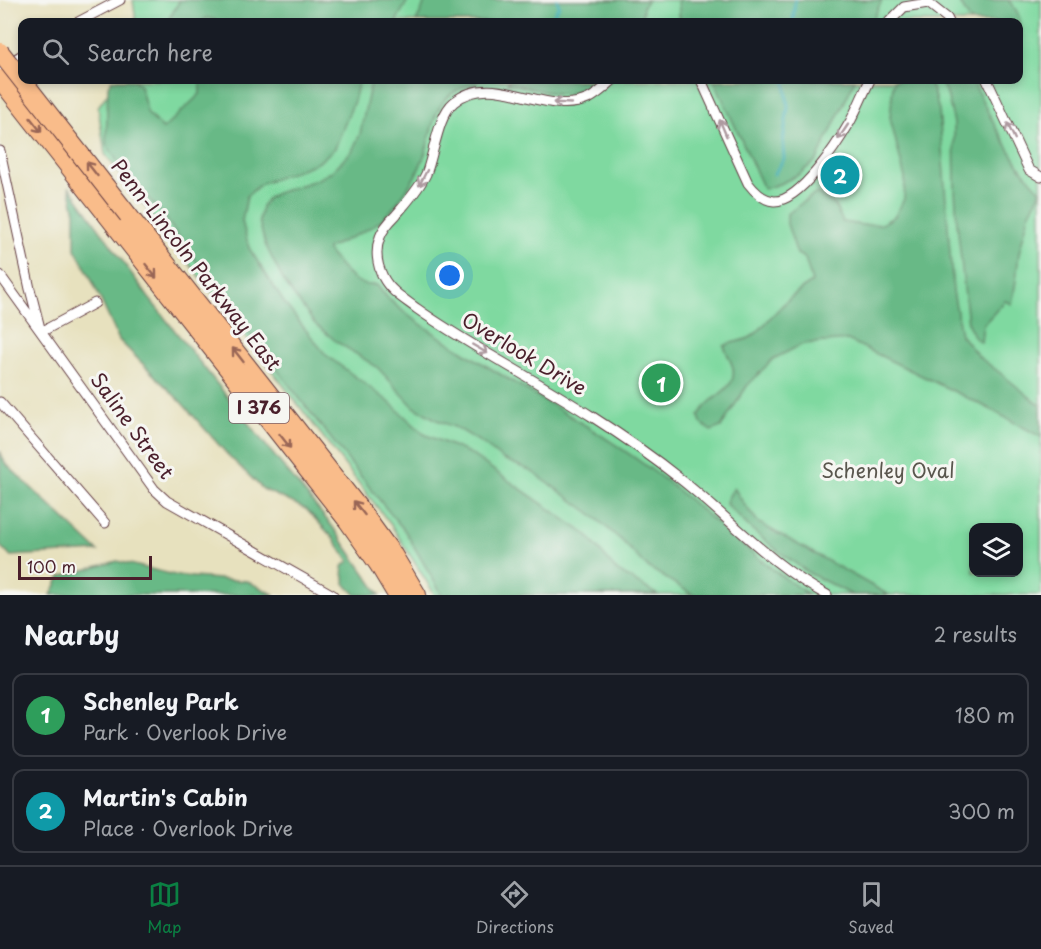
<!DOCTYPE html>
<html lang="en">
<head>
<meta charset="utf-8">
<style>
  :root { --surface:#171b24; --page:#242831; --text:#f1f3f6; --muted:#9ea1a6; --line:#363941; --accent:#0b8043 }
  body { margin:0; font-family:"Playpen Sans",sans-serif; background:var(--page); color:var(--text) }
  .controls { position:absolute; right:18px; bottom:18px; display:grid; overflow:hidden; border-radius:12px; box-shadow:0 3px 9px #0003 }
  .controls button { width:54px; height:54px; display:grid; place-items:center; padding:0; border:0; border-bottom:2px solid var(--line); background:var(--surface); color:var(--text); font:30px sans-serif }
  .scale { position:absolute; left:18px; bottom:15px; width:134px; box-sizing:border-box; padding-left:6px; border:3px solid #4a1f2b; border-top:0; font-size:16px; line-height:21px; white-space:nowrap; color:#4a1f2b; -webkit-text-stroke:4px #f6f6f2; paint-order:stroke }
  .you { position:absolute; left:450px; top:276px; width:21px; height:21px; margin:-15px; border:4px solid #fff; border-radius:50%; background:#1a73e8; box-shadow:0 0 0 9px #1a73e833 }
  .badge { display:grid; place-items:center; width:39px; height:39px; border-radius:50%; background:var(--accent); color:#fff; font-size:20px; font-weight:700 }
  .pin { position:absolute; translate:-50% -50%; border:3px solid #fff; box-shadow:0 2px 6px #0006 }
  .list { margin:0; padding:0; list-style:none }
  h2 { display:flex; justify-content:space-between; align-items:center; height:78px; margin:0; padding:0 24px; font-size:26px }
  h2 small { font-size:20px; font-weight:400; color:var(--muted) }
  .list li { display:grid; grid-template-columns:39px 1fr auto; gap:18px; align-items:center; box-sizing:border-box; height:84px; margin:0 12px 12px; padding:0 12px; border:2px solid var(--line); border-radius:12px }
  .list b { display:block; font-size:22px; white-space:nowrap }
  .list p { margin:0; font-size:20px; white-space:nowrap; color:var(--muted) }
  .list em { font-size:20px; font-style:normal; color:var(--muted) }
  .icon { flex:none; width:33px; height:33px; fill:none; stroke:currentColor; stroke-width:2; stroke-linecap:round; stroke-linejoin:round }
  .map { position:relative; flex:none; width:1041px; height:595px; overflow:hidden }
  .search { position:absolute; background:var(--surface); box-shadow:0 3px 9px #0003; left:18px; right:18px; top:18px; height:66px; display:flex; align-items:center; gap:15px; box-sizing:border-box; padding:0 21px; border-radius:12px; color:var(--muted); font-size:22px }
  .sheet { height:270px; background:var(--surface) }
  nav { display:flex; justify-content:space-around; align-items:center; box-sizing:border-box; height:84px; border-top:2px solid var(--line); background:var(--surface); font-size:16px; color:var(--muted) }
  nav a { display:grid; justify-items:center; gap:3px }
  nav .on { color:var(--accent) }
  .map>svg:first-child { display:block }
  .green { fill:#7fd9a0; stroke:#647c66; stroke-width:1.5; fill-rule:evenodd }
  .forest { fill:#67b986; stroke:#586c58; stroke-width:1.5 }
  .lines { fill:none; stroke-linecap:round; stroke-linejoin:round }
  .stream { stroke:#3cadb5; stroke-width:3 }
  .minor-casing { stroke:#623c41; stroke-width:11 }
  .motorway-casing { stroke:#623c41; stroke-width:20 }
  .minor { stroke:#fff; stroke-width:9 }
  .motorway { stroke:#f9bc8a; stroke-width:18 }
  .motorway-bridge-casing { stroke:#623c41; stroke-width:20; stroke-linecap:butt }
  .motorway-bridge { stroke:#f9bc8a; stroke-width:18 }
  .oneway { stroke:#ae9aa0 }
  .oneway2 { stroke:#996656 }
  .labels { text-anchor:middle; stroke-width:6; stroke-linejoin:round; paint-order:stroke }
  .shield { fill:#f6f6f2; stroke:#7e6067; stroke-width:1.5 }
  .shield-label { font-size:18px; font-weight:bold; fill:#4a1f2b }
  .street-label { font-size:20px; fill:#4a1f2b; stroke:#f6f6f2 }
  .park-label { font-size:20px; fill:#5a574e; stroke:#f6f6f2 }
</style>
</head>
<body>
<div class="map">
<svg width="1041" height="595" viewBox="0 0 1041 595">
  <rect width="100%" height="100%" fill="#f6f6f2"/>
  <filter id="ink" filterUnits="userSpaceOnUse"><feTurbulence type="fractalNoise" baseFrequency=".0167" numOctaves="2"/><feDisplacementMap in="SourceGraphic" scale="12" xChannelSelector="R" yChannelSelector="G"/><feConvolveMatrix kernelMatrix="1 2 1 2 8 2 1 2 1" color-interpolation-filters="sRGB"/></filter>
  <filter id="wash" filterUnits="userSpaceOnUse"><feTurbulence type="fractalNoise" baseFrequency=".008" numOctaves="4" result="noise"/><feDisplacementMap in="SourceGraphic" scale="24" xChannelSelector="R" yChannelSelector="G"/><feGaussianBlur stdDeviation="1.35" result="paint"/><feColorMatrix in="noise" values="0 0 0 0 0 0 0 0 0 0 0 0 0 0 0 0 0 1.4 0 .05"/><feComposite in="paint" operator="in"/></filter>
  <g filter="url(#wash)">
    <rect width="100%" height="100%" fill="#e7e1be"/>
    <path class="green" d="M133,0H1041V595H435L391,525L105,154L98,107L117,80H1018V22H136ZM974,528H1018V572H974Z"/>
    <path class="forest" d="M180,0H408L396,22H222L207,18L200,22H167Z
      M426,0H648L643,6L642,22H416Z
      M678,0H882L872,22H680Z
      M958,0H1008C1024,16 1021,26 1020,48L1019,49L1018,22H971Z
      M112,80H134L140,86L148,114L163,129L200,94V80H359L354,101L335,148L319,162L261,184L247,196L242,221L249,248L285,304L326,355L388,401L424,434L469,453L587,535L616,570L658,595H442L405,531L385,507L310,412L231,310L163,215L123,170L106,144L108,86Z
      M374,80H478L477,83C438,93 436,111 427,147C423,162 416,176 407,189C400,199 391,213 380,221C365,233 344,240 327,249C335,261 352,283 367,285C371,285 374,285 377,285C392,308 433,332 456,347C520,388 588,423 649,468C705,509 752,559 810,595H693L646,566L622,541L590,513L531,471L503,459L482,443L459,429L437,420L414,407L377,367L337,342L315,324L284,282L265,244L259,221L262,206L269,197L277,193L316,180L331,172L352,151L360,134L370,86Z
      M509,80H599C570,105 540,89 507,83Z
      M714,80H855L817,160L799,174L782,183L764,189Z
      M895,80H925L931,86L939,110L953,291L961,335L979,357L999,372L1041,406V437L984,406L848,340L803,344L773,359L747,386L721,427L711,431L701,423L699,416C702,411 706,405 711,401C722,392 736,385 733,368C731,361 727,354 724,346C732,341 742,342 751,337C759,332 765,323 772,316C784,303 797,291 812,282L805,258L797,254L787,224V214C798,207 806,198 818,193L834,204L843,222L862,225L882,224L895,216L904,199L905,178L890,118L893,85Z
      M939,80H972L996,128L1006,144L1022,170L1041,191L1029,215L1019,253L1016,281L1012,304L1005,301L983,325L981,342L975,338L968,324L957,223L955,189L954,123L947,94Z
      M69,186L149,298L264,443L332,526L380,595H356L345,584L342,567L349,561L333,538L306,509L263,489L227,454L182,403L119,340L89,274L75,249V212Z
      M0,451L5,463L98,551L10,556L0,546Z
      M734,488L744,504L759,523L889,595H852L809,573L778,551L750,528L726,504L727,499Z
      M117,561L179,576L247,581L275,595H51L60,577Z"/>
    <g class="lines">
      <path class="stream" d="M549,22L559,6L557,0
        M793,22L795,0
        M774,174L784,159L783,142L788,107L785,80"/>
    </g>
  </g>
  <g filter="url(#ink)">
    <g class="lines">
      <g class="minor-casing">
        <path id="minor" d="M78,22L120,0
          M889,22L904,7L928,3L947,18L949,22
          M0,69L22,55
          M613,80C606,86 597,95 588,99C545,118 494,69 454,102C438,115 434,154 426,174C419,189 407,202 396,215C390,221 383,228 380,237C375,250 377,265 383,277C390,291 404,299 416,308C444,328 473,345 502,362C563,398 624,434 679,478C728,516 771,566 827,595
          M701,80L748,183C754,191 762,200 774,201C800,202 838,143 850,122C857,109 863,94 870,80
          M987,80L1029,170L1041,177
          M0,151L30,289L41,332L95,303
          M0,275L154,489L167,501L333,595
          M0,402L105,523"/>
      </g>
      <g class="motorway-casing">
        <path id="motorway" d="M0,79L348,521L379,565L397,595
          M128,215L361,511L393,555L417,595"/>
      </g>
      <use href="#minor" class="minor"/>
      <use href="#motorway" class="motorway"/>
      <g class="motorway-bridge-casing">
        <path id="motorway-bridge" d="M0,52L128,215"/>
      </g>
      <use href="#motorway-bridge" class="motorway-bridge"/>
    </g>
    <defs><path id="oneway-shaft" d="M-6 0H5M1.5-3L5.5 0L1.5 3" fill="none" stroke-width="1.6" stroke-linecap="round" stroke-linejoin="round" transform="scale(1.5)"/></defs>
    <g class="oneway">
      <use href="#oneway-shaft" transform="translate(562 103) rotate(-177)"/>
      <use href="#oneway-shaft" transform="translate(723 128) rotate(-113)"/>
      <use href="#oneway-shaft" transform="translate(1011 131) rotate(-115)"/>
      <use href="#oneway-shaft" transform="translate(843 132) rotate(124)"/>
      <use href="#oneway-shaft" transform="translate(423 178) rotate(117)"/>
      <use href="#oneway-shaft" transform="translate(480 349) rotate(30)"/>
    </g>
    <g class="oneway2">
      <use href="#oneway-shaft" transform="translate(36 125) rotate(52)"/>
      <use href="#oneway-shaft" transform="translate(92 169) rotate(-128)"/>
      <use href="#oneway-shaft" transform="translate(151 271) rotate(52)"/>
      <use href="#oneway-shaft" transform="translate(238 355) rotate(-128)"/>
      <use href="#oneway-shaft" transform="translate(285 441) rotate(52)"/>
      <use href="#oneway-shaft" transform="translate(359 508) rotate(-128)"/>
    </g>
  </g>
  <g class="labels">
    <rect class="shield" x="229" y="393" width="60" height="30" rx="4.5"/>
    <g class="shield-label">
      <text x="259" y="414">I 376</text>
    </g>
    <g class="street-label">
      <text transform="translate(196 265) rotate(52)" y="7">Penn-Lincoln Parkway East</text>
      <text transform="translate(524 354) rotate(31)" y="7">Overlook Drive</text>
      <text transform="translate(132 426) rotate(54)" y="7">Saline Street</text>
    </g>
    <g class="park-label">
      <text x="888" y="478">Schenley Oval</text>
    </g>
  </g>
</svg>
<div class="controls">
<button><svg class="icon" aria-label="layers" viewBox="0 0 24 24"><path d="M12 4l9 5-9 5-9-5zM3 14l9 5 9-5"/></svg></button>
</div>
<div class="scale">100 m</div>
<div class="you"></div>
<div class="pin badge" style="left:661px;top:383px;background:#2e9e5b">1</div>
<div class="pin badge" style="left:840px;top:175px;background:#0f9aa8">2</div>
<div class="search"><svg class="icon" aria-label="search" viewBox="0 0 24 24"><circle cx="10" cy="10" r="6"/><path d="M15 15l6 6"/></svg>Search here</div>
</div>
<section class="sheet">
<h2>Nearby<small>2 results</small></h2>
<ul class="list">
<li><span class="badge" style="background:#2e9e5b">1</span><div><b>Schenley Park</b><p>Park · Overlook Drive</p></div><em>180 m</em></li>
<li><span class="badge" style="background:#0f9aa8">2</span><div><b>Martin's Cabin</b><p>Place · Overlook Drive</p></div><em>300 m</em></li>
</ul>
</section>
<nav>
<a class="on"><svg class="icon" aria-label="map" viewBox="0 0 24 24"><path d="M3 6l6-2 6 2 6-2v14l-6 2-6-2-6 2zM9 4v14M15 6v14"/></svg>Map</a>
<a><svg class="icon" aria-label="directions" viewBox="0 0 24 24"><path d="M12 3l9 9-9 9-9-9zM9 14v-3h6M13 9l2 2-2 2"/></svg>Directions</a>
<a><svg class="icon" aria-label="saved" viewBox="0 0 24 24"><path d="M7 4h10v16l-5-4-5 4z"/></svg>Saved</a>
</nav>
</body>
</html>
